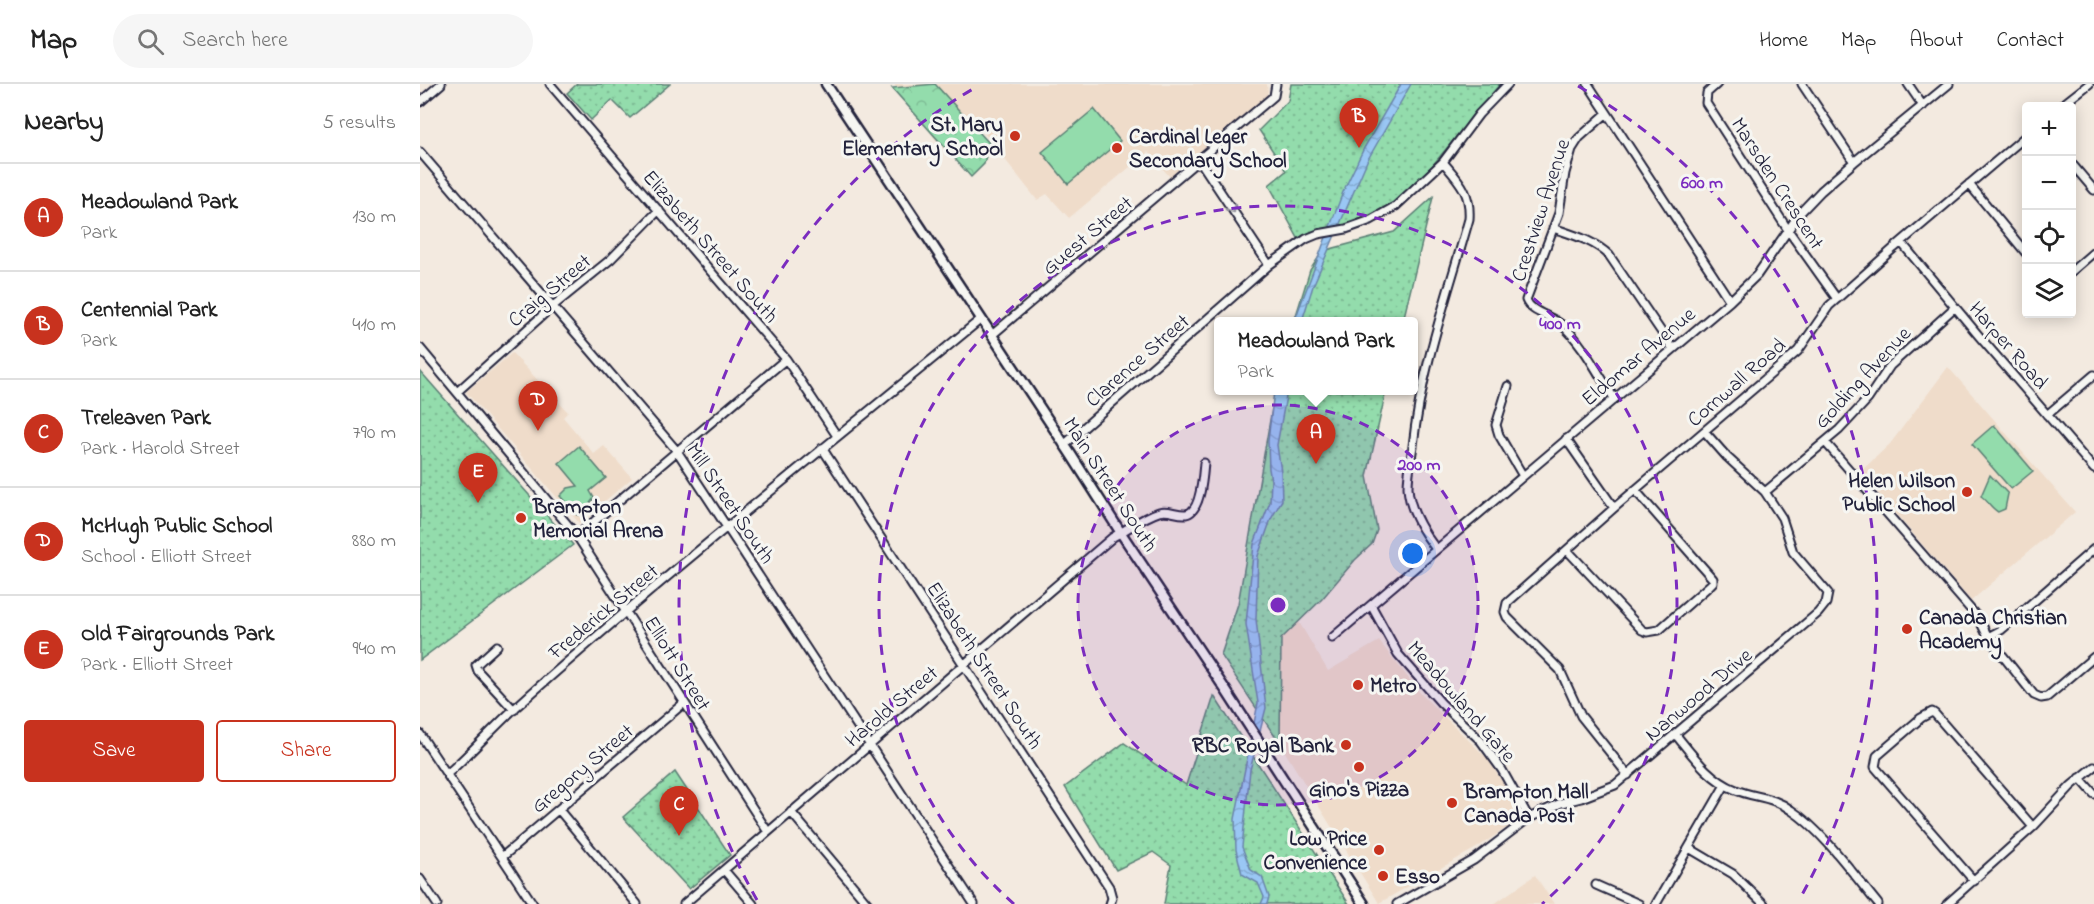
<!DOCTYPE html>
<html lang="en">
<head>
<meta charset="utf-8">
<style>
  :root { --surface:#fff; --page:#f6f6f6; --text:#222; --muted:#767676; --line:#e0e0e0; --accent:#c8321e }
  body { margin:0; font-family:"Indie Flower",sans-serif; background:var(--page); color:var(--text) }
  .controls { position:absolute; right:18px; top:18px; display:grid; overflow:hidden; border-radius:6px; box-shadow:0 3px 15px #0003 }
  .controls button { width:54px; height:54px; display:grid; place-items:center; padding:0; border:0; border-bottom:2px solid var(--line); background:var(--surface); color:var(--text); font:30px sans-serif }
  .you { position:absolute; left:993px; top:470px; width:21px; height:21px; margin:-15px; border:4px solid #fff; border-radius:50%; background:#1a73e8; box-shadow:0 0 0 9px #1a73e833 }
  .badge { display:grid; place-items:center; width:39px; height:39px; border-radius:50%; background:var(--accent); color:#fff; font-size:20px; font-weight:700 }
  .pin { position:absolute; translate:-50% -50px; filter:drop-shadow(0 2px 3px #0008) }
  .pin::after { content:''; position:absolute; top:32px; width:21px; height:18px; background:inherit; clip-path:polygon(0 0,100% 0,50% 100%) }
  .popup { position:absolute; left:794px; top:233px; width:204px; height:78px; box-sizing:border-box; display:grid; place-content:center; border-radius:6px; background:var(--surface); filter:drop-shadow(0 2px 4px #0005); font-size:20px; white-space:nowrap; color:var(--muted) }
  .popup b { font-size:22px; color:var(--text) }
  .popup::after { content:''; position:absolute; left:50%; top:100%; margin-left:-12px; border:12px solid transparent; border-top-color:var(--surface) }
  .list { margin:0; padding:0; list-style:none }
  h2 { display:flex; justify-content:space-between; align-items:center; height:78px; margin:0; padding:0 24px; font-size:26px }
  h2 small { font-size:20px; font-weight:400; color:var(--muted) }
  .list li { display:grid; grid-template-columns:39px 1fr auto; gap:18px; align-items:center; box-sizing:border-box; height:108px; padding:0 24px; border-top:2px solid var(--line) }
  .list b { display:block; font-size:22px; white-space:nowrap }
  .list p { margin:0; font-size:20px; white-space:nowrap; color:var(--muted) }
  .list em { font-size:20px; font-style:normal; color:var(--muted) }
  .actions { display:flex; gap:12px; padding:18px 24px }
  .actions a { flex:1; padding:14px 0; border:2px solid var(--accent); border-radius:6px; text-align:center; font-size:21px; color:var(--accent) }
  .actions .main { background:var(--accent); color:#fff }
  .icon { flex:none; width:33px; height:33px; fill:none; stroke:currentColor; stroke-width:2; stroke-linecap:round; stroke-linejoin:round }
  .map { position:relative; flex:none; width:1674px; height:820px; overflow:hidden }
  header { display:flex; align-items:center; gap:36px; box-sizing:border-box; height:84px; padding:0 30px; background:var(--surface); border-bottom:2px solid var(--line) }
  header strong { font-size:28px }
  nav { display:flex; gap:33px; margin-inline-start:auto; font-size:21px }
  .search { width:420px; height:54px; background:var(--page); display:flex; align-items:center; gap:15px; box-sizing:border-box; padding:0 21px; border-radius:33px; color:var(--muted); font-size:22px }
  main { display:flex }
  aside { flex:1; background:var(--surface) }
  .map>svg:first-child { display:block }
  .built { fill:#efdcca }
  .forest { fill:url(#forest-crowns); stroke:#5a7f74; stroke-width:1.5 }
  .park { fill:url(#park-dots); stroke:#5a7f74; stroke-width:1.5 }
  .garden { fill:#93dcac; stroke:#5a7f74; stroke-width:1.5 }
  .water { fill:url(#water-waves); stroke:#6a85aa; stroke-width:1.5 }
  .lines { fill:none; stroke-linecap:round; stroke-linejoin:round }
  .minor-casing { stroke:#22223b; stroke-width:11 }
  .major-casing { stroke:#22223b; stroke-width:13 }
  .minor { stroke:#f6f6f2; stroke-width:7 }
  .major { stroke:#f6f6f2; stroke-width:8 }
  .oneway { stroke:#9797a0 }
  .ring { fill:none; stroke:#7b2cbf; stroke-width:3; stroke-dasharray:10 8 }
  .poi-dot { fill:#c8321e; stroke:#f6f6f2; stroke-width:2 }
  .labels { text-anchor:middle; stroke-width:6; stroke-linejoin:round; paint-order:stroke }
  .poi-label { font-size:21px; font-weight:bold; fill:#22223b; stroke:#f6f6f2; text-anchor:start }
  .street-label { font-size:21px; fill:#22223b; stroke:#f6f6f2 }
  .centre { fill:#7b2cbf; stroke:#f6f6f2; stroke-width:3 }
  .ring-label { font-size:18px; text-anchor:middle; font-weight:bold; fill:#7b2cbf; stroke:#f6f6f2; stroke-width:6; stroke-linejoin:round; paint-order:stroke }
</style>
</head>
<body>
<header>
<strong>Map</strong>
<div class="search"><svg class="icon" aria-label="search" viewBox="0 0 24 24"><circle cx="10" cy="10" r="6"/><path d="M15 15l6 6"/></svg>Search here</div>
<nav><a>Home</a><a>Map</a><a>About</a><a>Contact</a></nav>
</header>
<main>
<aside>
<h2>Nearby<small>5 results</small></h2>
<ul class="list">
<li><span class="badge">A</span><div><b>Meadowland Park</b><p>Park</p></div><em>130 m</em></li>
<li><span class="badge">B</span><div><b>Centennial Park</b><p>Park</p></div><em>410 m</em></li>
<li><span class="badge">C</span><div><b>Treleaven Park</b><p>Park · Harold Street</p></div><em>790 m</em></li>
<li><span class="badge">D</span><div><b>McHugh Public School</b><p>School · Elliott Street</p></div><em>880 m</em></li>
<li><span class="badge">E</span><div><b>Old Fairgrounds Park</b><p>Park · Elliott Street</p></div><em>940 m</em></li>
</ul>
<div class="actions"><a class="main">Save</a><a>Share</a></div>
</aside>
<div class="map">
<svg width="1674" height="820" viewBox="0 0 1674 820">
  <defs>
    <pattern id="forest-crowns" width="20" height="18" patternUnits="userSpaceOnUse" patternTransform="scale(1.5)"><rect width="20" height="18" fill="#93dcac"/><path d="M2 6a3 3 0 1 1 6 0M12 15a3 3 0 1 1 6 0" fill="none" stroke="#7ebc95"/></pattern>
    <pattern id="park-dots" width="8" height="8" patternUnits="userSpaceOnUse" patternTransform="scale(1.5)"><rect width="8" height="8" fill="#93dcac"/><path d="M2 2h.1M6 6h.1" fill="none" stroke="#7ebc95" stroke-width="1.8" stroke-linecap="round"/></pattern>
    <pattern id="water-waves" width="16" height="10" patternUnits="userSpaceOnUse" patternTransform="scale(1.5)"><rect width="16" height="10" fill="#9ac7f4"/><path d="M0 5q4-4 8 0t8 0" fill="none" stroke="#84abd2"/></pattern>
  </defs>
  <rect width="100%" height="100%" fill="#f3eae0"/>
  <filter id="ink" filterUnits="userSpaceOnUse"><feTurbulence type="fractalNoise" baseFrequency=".0167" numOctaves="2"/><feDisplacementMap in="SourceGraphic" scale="12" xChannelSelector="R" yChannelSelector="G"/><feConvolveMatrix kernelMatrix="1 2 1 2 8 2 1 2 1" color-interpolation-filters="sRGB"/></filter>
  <g filter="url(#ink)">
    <path class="built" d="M474,0H847L848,7L847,11L750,93L728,68L649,134L627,110L617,116L557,40L522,64Z
      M92,269L148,328L143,333L174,370L184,362L212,394L159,439L46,308Z
      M1528,283L1655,428L1551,517L1440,388L1470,360Z
      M879,538L908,587L959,557L1002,611L1067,674L1104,732L1058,763L959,819L860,660L861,555Z
      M1115,791L1134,820H1074Z"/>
    <path class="forest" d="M515,0L569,59L564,80L551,93L472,4Z"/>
    <path class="park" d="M157,0H250L210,34L192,16L171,36L147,9Z
      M871,0H1080L1012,82L969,124L938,139L903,146L878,154L849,101L866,87L839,46L868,17Z
      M1013,113L983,237L874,238L890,186L903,167L974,148Z
      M0,287L153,461L0,576Z
      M855,307H966L947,392L957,446L952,460L935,476L902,515L861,555L860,660L801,571L818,520Z
      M794,612L929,820H744L751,781L733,768L696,786L645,703L704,659L766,701Z
      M255,688L310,771L269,805L203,733Z"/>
    <path class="garden" d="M674,25L700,57L648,100L622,68Z
      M1574,341L1613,387L1591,405L1552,360Z
      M159,362L186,394L170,407L174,414L162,430L157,431L140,412L148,404L158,402L139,379Z
      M1570,391L1588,410L1585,425L1578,428C1571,424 1568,417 1561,412Z"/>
    <path class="water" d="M981,0H991L947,77L893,202L882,237L874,238L923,108L944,64Z
      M854,307H867L857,361L861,388L862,416L851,435L838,472L836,535L846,624L830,686L822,763L831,786L842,793L849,813L847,820H841L844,813L838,799L822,790L816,766L815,735L838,619L826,540L834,460L850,418L851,396L849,385L848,357Z"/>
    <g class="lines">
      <g class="minor-casing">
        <path id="minor" d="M130,0L366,275L417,352
          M1168,0L1310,217
          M1297,0L1287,9L1286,19L1368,146L1417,215
          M1382,0L1434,78
          M1488,0L1503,22
          M0,18L21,0
          M1641,22L1669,0
          M1187,29L1159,54L1152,65L1145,89L1139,129L1106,216C1111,229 1131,231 1143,242C1163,259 1179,292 1194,314
          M0,68L257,367L554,820
          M780,77L849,181
          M1652,80L1674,106
          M1549,100L1606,169
          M1133,144C1153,151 1173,156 1189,171L1253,265
          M1481,158L1559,252L1674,385
          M1652,187L1674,168
          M572,251L854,12L856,0
          M0,264L157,452L348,748
          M1088,302L1076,341L1079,351L1103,392
          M37,308L133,222L191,175L239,126
          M1627,331L1674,291
          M1146,355L1194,424
          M1405,358L1559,535L1568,553L1614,611L1621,614L1627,613L1674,573
          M644,361L849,181L886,155L898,150L926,145L951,136L976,122L1023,78L1059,30L1088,0
          M402,364L689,803L692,814L690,820
          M1345,408L1419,346L1448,315L1470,282L1535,223
          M157,452L366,275
          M1016,465C1003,448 989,426 988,403C988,390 991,375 993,362C1001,285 1028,210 1049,135C1051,108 1039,97 1023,78
          M1147,466L1222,546L1227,548L1239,546L1289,502L1293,498V495L1215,406
          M951,521L978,570L1021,619L1061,657L1082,686L1109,734
          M1568,553L1581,546L1674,465
          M912,554L1310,217L1337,191L1380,129L1401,107L1434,78L1529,0
          M77,562L56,581L58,587L94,626
          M0,650L113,820
          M1256,651C1273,672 1290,696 1316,706C1336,714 1352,712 1371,726C1402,746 1434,791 1458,820
          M27,690C51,669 72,645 95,624C246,489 405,364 561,235
          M1208,691L1161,632L1140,586L1087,533L1085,528L1087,519L1194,424L1378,267L1409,222L1474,164L1606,52
          M1660,694L1674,710
          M139,726L217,820
          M371,728L448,820
          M1269,764L1313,790L1344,820
          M82,773L264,619
          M304,786L333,820
          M0,795L17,820
          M1554,797L1461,690L1455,683L1457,672L1501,634L1512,628L1515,630L1613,743
          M1176,801L1219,820
          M264,820L693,453C708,445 723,433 739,428C748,425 757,431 766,430C781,428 783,390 784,379
          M977,820L1054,776L1109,734L1141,719L1161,714L1195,701L1398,529L1406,519L1408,509L1373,468L1362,434L1345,408L1307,373L1285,348
          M1236,820L1305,701
          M1527,820L1613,743L1651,702L1674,683"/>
      </g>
      <g class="major-casing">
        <path id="major" d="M406,0L650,369L701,449L805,605L944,820"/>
      </g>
      <use href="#minor" class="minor"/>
      <use href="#major" class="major"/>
    </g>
    <defs><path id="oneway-chevron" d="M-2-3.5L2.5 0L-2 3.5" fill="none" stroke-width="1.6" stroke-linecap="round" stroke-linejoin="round" transform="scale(1.5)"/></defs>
    <use class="oneway" href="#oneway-chevron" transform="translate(812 125) rotate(57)"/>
  </g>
  <circle cx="858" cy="521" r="200" fill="#7b2cbf" fill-opacity=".12"/>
  <g class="ring">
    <circle cx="858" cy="521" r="200"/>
    <path d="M594 820A399 399 0 1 1 1122 820"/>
    <path d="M337 816A599 599 0 0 1 558 2M1158 2A599 599 0 0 1 1379 816"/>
  </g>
  <g class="poi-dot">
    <circle cx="595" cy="52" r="6"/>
    <circle cx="697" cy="64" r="6"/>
    <circle cx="1547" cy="408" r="6"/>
    <circle cx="101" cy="434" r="6"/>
    <circle cx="1487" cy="545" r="6"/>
    <circle cx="938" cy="601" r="6"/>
    <circle cx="926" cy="661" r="6"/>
    <circle cx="939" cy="683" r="6"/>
    <circle cx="1032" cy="719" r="6"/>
    <circle cx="959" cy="766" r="6"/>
    <circle cx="963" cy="792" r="6"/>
  </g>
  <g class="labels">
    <g class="poi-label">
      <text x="583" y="47" text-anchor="end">St. Mary<tspan x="583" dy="24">Elementary School</tspan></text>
      <text x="709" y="59">Cardinal Leger<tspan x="709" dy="24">Secondary School</tspan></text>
      <text x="1535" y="403" text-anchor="end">Helen Wilson<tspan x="1535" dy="24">Public School</tspan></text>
      <text x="113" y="429">Brampton<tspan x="113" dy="24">Memorial Arena</tspan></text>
      <text x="1499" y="540">Canada Christian<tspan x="1499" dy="24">Academy</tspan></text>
      <text x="950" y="608">Metro</text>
      <text x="914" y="668" text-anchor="end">RBC Royal Bank</text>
      <text x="939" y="712" text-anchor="middle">Gino's Pizza</text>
      <text x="1044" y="714">Brampton Mall<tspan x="1044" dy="24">Canada P0st</tspan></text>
      <text x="947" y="761" text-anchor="end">Low Price<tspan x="947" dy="24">Convenience</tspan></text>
      <text x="975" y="799">Esso</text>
    </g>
    <g class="street-label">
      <text transform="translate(1358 99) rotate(57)" y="7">Marsden Crescent</text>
      <text transform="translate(1120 126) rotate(-72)" y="7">Crestview Avenue</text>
      <text transform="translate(667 151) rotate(-40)" y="7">Guest Street</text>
      <text transform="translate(291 162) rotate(49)" y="7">Elizabeth Street South</text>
      <text transform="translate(129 206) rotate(-40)" y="7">Craig Street</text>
      <text transform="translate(1589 261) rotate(49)" y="7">Harper Road</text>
      <text transform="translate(1218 272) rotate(-40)" y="7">Eldomar Avenue</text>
      <text transform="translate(717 276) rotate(-41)" y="7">Clarence Street</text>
      <text transform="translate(1442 293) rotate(-47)" y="7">Golding Avenue</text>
      <text transform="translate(1316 298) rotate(-41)" y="7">Cornwall Road</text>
      <text transform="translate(691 400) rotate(57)" y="7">Main Street South</text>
      <text transform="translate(311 419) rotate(56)" y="7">Mill Street South</text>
      <text transform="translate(183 527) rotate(-40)" y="7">Frederick Street</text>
      <text transform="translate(258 579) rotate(58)" y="7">Elliott Street</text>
      <text transform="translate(565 581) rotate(57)" y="7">Elizabeth Street South</text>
      <text transform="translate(1278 610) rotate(-40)" y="7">Nanwood Drive</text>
      <text transform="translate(1042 617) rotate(49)" y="7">Meadowland Gate</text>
      <text transform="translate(471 622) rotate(-40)" y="7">Harold Street</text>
      <text transform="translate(162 684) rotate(-40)" y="7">Gregory Street</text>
    </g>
  </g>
  <circle cx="858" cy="521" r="9" class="centre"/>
  <g class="ring-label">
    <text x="1282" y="104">600 m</text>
    <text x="1140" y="245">400 m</text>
    <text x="999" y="386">200 m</text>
  </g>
</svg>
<div class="controls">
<button>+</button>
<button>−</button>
<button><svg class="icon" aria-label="locate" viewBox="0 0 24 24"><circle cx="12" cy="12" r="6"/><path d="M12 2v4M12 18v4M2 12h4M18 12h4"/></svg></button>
<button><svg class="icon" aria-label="layers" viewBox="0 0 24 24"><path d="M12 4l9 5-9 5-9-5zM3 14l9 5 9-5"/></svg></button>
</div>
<div class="you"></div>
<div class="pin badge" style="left:896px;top:380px">A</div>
<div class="popup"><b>Meadowland Park</b>Park</div>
<div class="pin badge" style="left:939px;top:64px">B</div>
<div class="pin badge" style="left:259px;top:752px">C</div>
<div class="pin badge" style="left:118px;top:347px">D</div>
<div class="pin badge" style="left:58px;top:419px">E</div>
</div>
</main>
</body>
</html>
